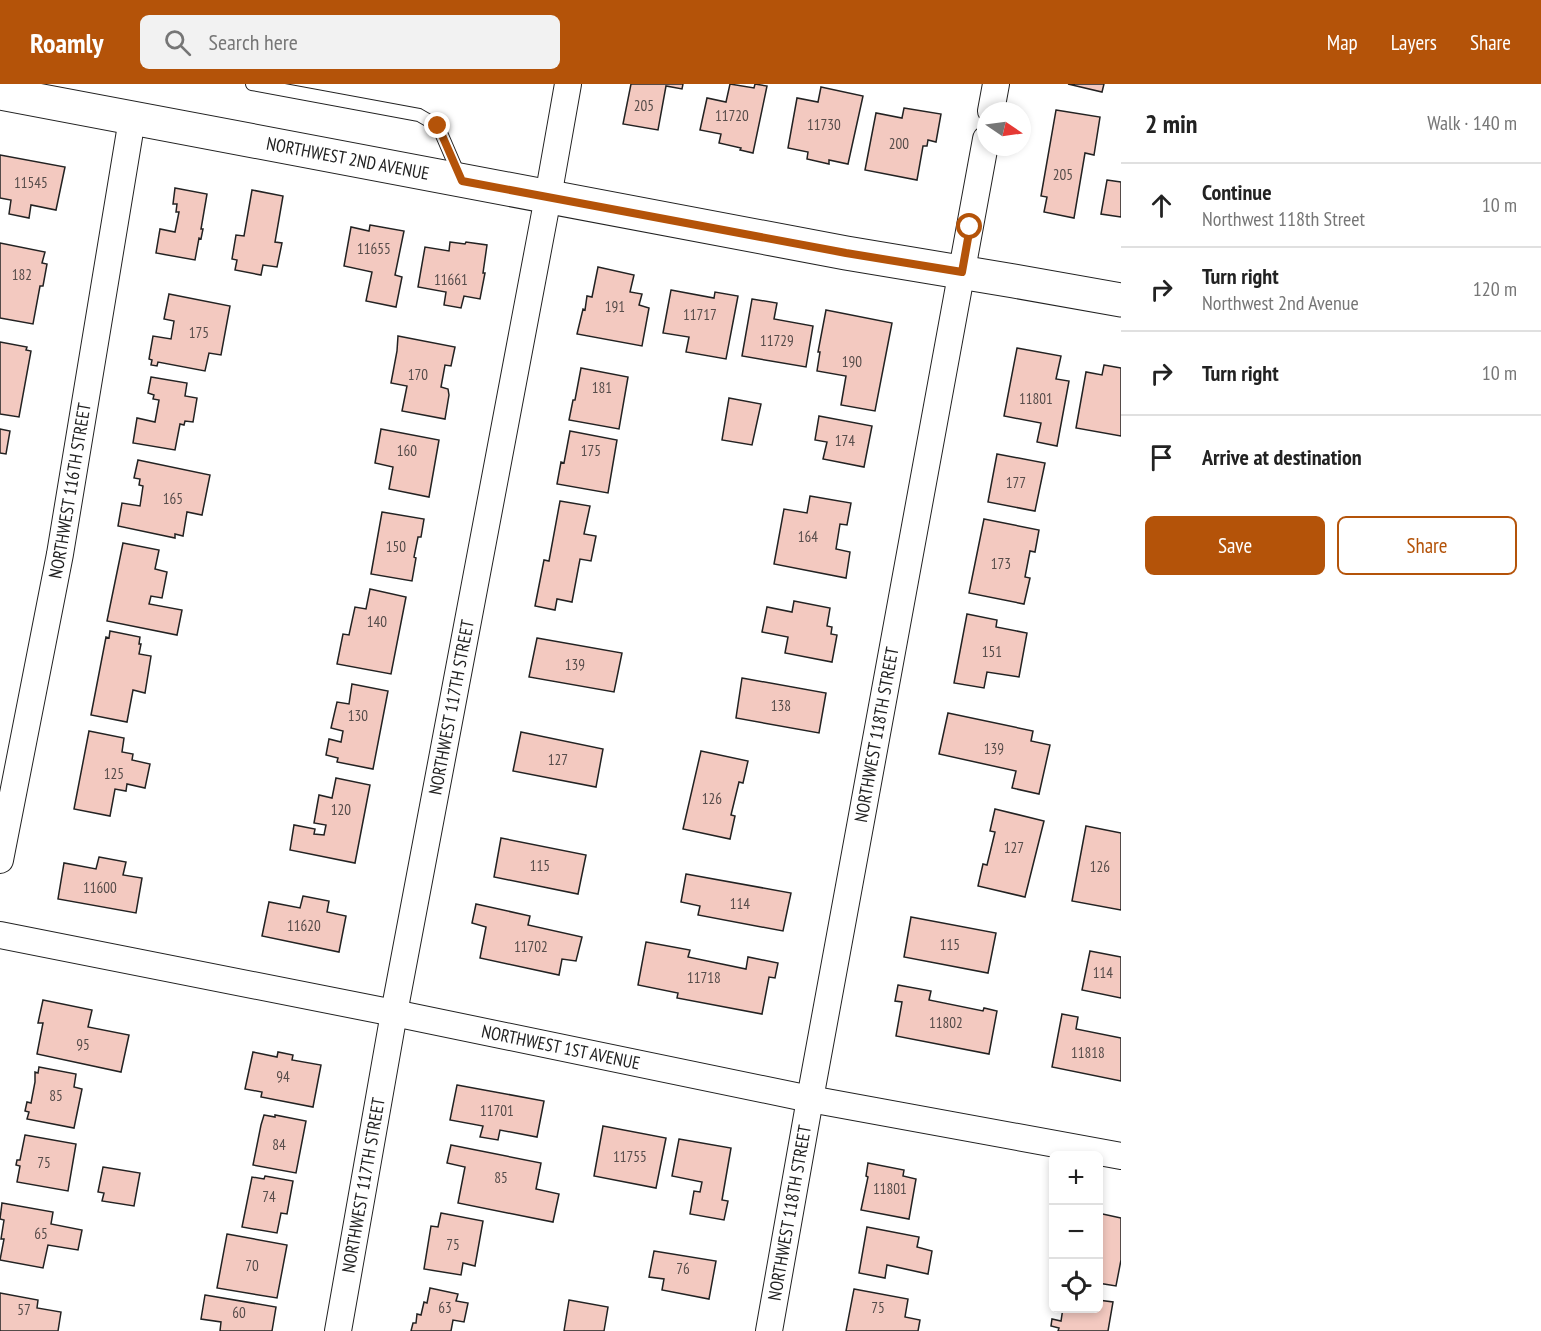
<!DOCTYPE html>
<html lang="en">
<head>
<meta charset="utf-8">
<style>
  :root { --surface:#fff; --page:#f2f2f2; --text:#222; --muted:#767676; --line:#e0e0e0; --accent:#b45309 }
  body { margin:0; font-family:"PT Sans Narrow",sans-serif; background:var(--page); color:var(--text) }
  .controls { position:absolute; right:18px; bottom:18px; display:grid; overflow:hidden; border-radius:9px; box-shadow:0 3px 9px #0003 }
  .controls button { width:54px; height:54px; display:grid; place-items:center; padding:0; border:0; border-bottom:2px solid var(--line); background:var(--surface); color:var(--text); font:30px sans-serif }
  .compass { position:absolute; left:977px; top:18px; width:54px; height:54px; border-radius:50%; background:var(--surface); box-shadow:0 3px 9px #0003; rotate:103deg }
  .stop { position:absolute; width:18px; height:18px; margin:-14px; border:4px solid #b45309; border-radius:50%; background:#fff }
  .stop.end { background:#b45309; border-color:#fff; box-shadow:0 2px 6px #0008 }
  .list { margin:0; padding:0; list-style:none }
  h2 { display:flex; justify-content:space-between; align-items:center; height:78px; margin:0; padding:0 24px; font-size:26px }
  h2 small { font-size:20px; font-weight:400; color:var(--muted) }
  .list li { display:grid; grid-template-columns:39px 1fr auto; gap:18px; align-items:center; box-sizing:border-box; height:84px; padding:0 24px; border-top:2px solid var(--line) }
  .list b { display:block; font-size:22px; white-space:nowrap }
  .list p { margin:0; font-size:20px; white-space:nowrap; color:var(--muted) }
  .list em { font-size:20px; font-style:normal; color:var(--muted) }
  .actions { display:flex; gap:12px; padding:18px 24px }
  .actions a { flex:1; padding:14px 0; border:2px solid var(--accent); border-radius:9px; text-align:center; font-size:21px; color:var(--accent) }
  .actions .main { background:var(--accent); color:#fff }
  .icon { flex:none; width:33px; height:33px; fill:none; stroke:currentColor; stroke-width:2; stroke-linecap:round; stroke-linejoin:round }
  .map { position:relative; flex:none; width:1121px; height:1247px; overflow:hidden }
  header { display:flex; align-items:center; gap:36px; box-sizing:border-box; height:84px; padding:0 30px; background:var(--accent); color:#fff }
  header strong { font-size:28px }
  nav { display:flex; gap:33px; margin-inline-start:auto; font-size:21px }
  .search { width:420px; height:54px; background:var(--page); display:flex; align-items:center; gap:15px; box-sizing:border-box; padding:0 21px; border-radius:9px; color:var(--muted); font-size:22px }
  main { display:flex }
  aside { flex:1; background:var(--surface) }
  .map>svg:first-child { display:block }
  .building { fill:#f3c9c0; stroke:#222; stroke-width:1.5 }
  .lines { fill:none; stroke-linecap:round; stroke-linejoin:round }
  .lane-casing { stroke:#222; stroke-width:14 }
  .street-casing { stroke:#222; stroke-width:28 }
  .secondary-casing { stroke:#222; stroke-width:35 }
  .lane { stroke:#fff; stroke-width:12 }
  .street { stroke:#fff; stroke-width:26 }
  .secondary { stroke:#fff; stroke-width:33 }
  .route { stroke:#b45309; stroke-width:8 }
  .labels { text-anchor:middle; stroke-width:4.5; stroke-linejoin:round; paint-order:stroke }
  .number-label { font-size:15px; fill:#564c4a }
  .street-label { font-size:18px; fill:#222; stroke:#fff }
</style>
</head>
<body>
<header>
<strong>Roamly</strong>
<div class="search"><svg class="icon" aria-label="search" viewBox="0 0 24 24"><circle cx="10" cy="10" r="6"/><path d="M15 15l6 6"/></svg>Search here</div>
<nav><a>Map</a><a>Layers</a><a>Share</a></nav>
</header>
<main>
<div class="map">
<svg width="1121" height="1247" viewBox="0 0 1121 1247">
  <rect width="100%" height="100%" fill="#fff"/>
  <path class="building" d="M631,0H683L682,5L666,2L658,46L623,40Z
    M730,0L754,4L755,0L767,2L753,69L740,66L741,64L719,59L721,50L700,46L707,14L726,18Z
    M1068,0H1104L1102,8Z
    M821,3L863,12L848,80L829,76V80L807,75L808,68L788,64L797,14L818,18Z
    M904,24L941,30L936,58L928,56L927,62H923L917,96L865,86L876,29L902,34Z
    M1056,26L1100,33L1094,71L1085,69L1074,134L1044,128L1047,113L1041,112Z
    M0,71L65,83L56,126L31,121L29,134L9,130L11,116L0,114Z
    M1107,96L1121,98V133L1101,130Z
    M175,104L207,110L201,145H203L201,155L199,154L195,176L156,169L160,145L175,148L179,128H176L177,120H173Z
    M252,106L283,112L275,158L282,159L277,183L263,181L261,191L235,186L237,176L232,175L236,151L244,152Z
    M370,141L404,147L395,191L402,193L396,223L366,217L372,188L344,182L351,143L369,147Z
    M450,158L465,160L466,158L487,161L483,189H485L480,215L464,212L461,224L444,221L446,208L418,203L425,163L449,167Z
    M0,159L45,168L42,179L47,180L43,202H40L33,240L0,234Z
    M598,183L634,191L630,208L642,210L639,221L649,224L642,262L577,250L583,225L585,226L587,212L592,213Z
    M671,206L714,214L715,208L738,212L726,275L686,268L689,253L663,249Z
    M169,210L230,222L221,271L209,269L205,287L158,278L157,282L151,281L152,276L149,275L153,252L171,255L174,237L164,235Z
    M752,215L777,219L774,235L813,242L806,283L742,272Z
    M826,226L892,239L875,327L841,321L846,292L817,287L820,268H818Z
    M398,252L455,263L451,282L445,281L441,303L448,305L449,311L445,335L402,327L407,302L391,299L397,267Z
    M0,258L27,263L26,266L31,267L19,333L0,330Z
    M1017,264L1061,272L1056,295L1069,297L1057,362L1037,358L1041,339L1004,332Z
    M1104,281L1121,284V352L1076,344L1086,288L1102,291Z
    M581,284L628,293L619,345L569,336L573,316H575Z
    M151,293L187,299L185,312L197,314L193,338L185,337L184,341L180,340L175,366L133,359L137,334L155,338L159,316L153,315L154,311L148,309Z
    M729,314L761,320L752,361L722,356Z
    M819,332L872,342L864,383L823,375L827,358L815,356Z
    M0,345L10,347L6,370L0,369Z
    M381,345L439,356L429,413L389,405L393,383L375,379Z
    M570,347L617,356L608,409L557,400L561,378L564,379Z
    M997,370L1045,379L1035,427L988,418Z
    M138,376L210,391L202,431L187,428L183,452L175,450V454L118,442L122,419L140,422L143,402L139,401L140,395L134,394Z
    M810,412L851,419L847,441L840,440L836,465L850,468L846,494L774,480L784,425L807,429Z
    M560,417L590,422L584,450L596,452L591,477L580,475L572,518L557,515L555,526L535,522L544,476L549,477Z
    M382,428L424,435L421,453H418L414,473L416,474L412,497L371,490Z
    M984,435L1039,446L1035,468L1030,467L1025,493L1030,494L1024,520L969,509Z
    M123,459L159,466L155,485L167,488L162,514L151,512L149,520L182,526L177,551L107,537Z
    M370,505L406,513L391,590L337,580L343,550L349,551L355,523L366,525Z
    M794,517L830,524L827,542L832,543L831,550L837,551L832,578L785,569L788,553L762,548L767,523L792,528Z
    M967,530L997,536L996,543L1027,549L1019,593L987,588L984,604L954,599Z
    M110,547L140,553L139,560H141L139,570L151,572L145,609L133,606L127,638L91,631L106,553L109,554Z
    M537,554L622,569L614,608L529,593Z
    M742,594L826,609L819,649L736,634Z
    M352,600L388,607L373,685L337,678L338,674L326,671L329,655L341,658L343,647L331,644L337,618L349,620Z
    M948,629L1033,647L1031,657L1050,661L1039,710L1012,704L1016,687L939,670Z
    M89,647L124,654L122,668L133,670L132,676L150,680L145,704L127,700L126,707L115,705L110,732L74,725Z
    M521,648L603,665L596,703L513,687Z
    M701,667L748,677L743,699L739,698L731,731L735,732L730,755L683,745Z
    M336,694L370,701L355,779L290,766L294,741L315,745L314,750L324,751L326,741L314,739L319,711L332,714Z
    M995,725L1044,737L1025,813L978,802L983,780L987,781L995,748L990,747Z
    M1086,742L1121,749V826L1072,817Z
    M501,754L586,771L578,810L494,793Z
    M99,773L126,778L123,791L142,794L136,829L58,815L64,779L96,785Z
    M686,790L791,809L783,847L698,831L700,822L681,818Z
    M303,812L329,817L327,828L346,832L339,868L262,852L269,818L300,824Z
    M476,820L530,832L528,841L582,853L576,877L562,875L559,891L480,874L486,843L472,839Z
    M911,833L996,849L988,889L904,873Z
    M646,858L690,866L688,873L746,885L748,873L778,879L775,894L769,893L762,930L677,914L678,909L638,901Z
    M1090,867L1121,873V914L1082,906Z
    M898,901L931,907L929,916L983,927L984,924L997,927L989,970L896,952L902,918L895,917Z
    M43,916L92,926L88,943L129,951L121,988L37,970L43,939H38Z
    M1062,930L1078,933L1076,945L1121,954V997L1052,983Z
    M253,968L277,973L278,968L293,971L292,976L321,981L313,1023L261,1013L262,1008L245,1005Z
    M39,983L76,990L74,1003L82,1005L74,1044L27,1035L29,1028L25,1027L27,1018L31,1019L35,998V988L38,989Z
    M457,1001L544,1017L537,1053L500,1046L498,1056L480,1053L483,1042L450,1036Z
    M264,1031L275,1033V1031L306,1037L296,1089L253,1081L261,1041Z
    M603,1042L666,1054L656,1104L594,1092Z
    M25,1051L76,1060L68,1107L17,1098L20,1082L16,1081L17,1076H20Z
    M679,1055L731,1064L722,1116L728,1117L724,1136L690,1130L694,1107L700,1108L702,1098L672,1092Z
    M451,1061L541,1079L536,1105L559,1110L553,1138L458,1119L465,1083L447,1079Z
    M868,1079L904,1086L903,1092L916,1095L909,1135L861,1126L868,1093L866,1092Z
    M103,1083L140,1089L134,1122L102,1117L104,1109L98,1108Z
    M265,1092L293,1097L287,1130L281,1129L277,1149L242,1143L252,1093L264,1095Z
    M2,1119L53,1128L51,1140L82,1146L78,1166L48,1161L43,1184L0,1176L4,1155H1L4,1136L0,1135Z
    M441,1129L483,1137L475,1182L463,1179L461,1191L424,1185L431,1142L438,1143Z
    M1098,1129L1121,1134V1176L1116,1202L1098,1199Z
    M867,1143L919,1153L917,1163L932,1167L928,1190L887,1181L885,1194L859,1189Z
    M227,1150L287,1161L277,1214L217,1204Z
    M654,1167L716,1177L709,1215L662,1206L664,1195L649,1193Z
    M430,1204L458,1210L456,1217L468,1219L464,1238L453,1236L451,1247H411L413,1239H416L417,1230L421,1231L424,1218L427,1219Z
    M854,1205L908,1215L905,1233L920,1236L918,1247H846Z
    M0,1209L38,1216L37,1224L61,1228L58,1247H0Z
    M205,1211L276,1223L272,1247H220L221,1238L201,1235Z
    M569,1216L608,1223L604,1247H564Z
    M1098,1216L1113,1218L1108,1247H1058L1059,1244L1051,1242L1052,1235L1061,1237L1063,1224H1098Z"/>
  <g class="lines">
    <g class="lane-casing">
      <path id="lane" d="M252,0L419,31L438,42L460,93"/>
    </g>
    <g class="street-casing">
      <g id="street">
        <path d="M991,27L996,0"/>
        <path id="s1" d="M0,776L60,470L132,35"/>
        <path id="s2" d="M0,851L394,929L810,1015L1121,1072"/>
        <path id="s3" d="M338,1247L394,929L548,113L568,0"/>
        <path id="s4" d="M769,1247L810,1015L986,55"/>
      </g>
    </g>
    <g class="secondary-casing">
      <g id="secondary">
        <path id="s5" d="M0,9L846,169L1014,197L1121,216"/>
      </g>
    </g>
    <use href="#lane" class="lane"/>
    <use href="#street" class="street"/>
    <use href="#secondary" class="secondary"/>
  </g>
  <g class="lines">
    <path class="route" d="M438,42L462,97L846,169L962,188L970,143"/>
  </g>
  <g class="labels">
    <g class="number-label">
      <text x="644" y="27">205</text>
      <text x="732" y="37">11720</text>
      <text x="824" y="46">11730</text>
      <text x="899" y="65">200</text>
      <text x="1063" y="96">205</text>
      <text x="31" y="104">11545</text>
      <text x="374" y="170">11655</text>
      <text x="22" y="196">182</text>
      <text x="451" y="201">11661</text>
      <text x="615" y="228">191</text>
      <text x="700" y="236">11717</text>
      <text x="199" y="254">175</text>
      <text x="777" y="262">11729</text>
      <text x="852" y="283">190</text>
      <text x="418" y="296">170</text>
      <text x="602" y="309">181</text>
      <text x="1036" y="320">11801</text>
      <text x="845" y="362">174</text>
      <text x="407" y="372">160</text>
      <text x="591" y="372">175</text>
      <text x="1016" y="404">177</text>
      <text x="173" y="420">165</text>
      <text x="808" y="458">164</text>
      <text x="396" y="468">150</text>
      <text x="1001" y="485">173</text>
      <text x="377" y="543">140</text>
      <text x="992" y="573">151</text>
      <text x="575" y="586">139</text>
      <text x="781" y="627">138</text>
      <text x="358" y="637">130</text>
      <text x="994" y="670">139</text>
      <text x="558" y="681">127</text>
      <text x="114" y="695">125</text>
      <text x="712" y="720">126</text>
      <text x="341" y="731">120</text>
      <text x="1014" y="769">127</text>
      <text x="540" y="787">115</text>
      <text x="1100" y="788">126</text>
      <text x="100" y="809">11600</text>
      <text x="740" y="825">114</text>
      <text x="304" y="847">11620</text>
      <text x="950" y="866">115</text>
      <text x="531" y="868">11702</text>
      <text x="1103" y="894">114</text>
      <text x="704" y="899">11718</text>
      <text x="946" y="944">11802</text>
      <text x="83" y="966">95</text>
      <text x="1088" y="974">11818</text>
      <text x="283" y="998">94</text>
      <text x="56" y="1017">85</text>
      <text x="497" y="1032">11701</text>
      <text x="279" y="1066">84</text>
      <text x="630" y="1078">11755</text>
      <text x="44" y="1084">75</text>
      <text x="501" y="1099">85</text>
      <text x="890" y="1110">11801</text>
      <text x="269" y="1118">74</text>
      <text x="41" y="1155">65</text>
      <text x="453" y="1166">75</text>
      <text x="252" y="1187">70</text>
      <text x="683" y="1190">76</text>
      <text x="445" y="1229">63</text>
      <text x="878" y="1229">75</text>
      <text x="24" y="1231">57</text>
      <text x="239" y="1234">60</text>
    </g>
    <g class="street-label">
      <text dy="6" stroke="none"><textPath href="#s5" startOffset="354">NORTHWEST 2ND AVENUE</textPath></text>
      <text dy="6" stroke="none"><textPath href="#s1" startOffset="376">NORTHWEST 116TH STREET</textPath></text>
      <text dy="6" stroke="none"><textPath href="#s3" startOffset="634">NORTHWEST 117TH STREET</textPath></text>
      <text dy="6" stroke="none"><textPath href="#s4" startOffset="606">NORTHWEST 118TH STREET</textPath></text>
      <text dy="6" stroke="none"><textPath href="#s2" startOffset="572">NORTHWEST 1ST AVENUE</textPath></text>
      <text dy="6" stroke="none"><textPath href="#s3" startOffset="148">NORTHWEST 117TH STREET</textPath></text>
      <text dy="6" stroke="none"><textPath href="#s4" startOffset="120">NORTHWEST 118TH STREET</textPath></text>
    </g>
  </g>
</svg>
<div class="controls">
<button>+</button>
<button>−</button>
<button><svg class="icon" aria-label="locate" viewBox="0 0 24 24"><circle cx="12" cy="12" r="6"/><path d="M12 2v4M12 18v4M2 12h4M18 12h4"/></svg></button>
</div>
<svg class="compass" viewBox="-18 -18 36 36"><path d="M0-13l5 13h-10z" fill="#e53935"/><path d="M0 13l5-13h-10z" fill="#767676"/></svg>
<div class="stop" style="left:970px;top:143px"></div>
<div class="stop end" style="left:438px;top:42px"></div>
</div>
<aside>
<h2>2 min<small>Walk · 140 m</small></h2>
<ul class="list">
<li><svg class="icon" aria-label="ahead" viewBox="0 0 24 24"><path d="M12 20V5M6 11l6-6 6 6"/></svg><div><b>Continue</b><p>Northwest 118th Street</p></div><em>10 m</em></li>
<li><svg class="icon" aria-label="right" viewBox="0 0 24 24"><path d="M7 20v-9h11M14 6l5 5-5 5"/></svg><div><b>Turn right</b><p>Northwest 2nd Avenue</p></div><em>120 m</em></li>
<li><svg class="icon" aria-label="right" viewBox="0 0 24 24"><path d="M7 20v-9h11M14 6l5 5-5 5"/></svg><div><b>Turn right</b></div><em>10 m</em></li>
<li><svg class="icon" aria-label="arrive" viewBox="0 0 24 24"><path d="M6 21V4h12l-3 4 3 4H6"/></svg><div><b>Arrive at destination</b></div></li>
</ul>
<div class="actions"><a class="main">Save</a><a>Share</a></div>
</aside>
</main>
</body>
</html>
